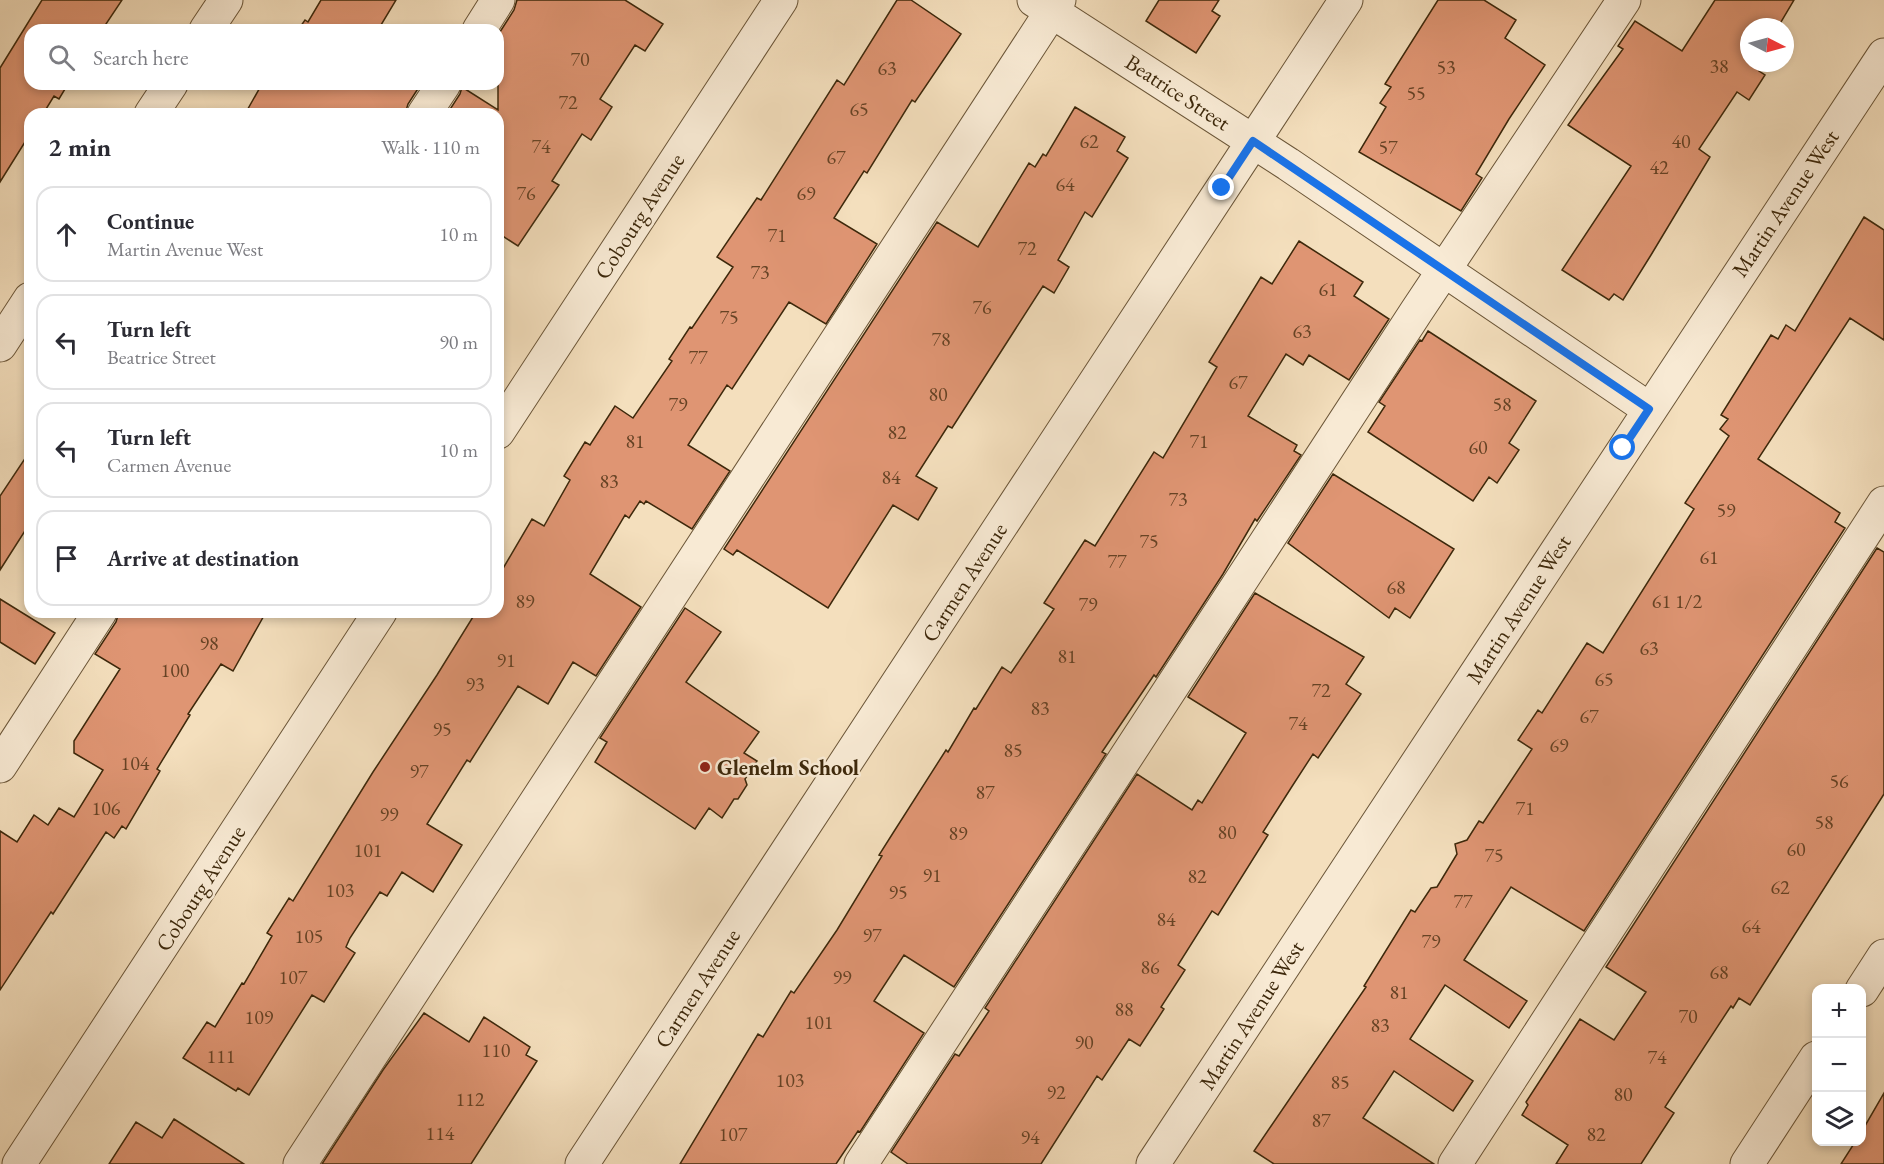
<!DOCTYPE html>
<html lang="en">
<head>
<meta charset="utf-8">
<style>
  :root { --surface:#fff; --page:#f2f2f3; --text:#2b2b33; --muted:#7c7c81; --line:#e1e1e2 }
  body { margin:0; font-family:"EB Garamond",serif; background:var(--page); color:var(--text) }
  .controls { position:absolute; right:18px; bottom:18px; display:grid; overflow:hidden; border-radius:12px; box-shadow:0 3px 9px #0003 }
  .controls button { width:54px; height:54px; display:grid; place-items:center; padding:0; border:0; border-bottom:2px solid var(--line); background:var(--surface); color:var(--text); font:30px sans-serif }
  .compass { position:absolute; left:1740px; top:18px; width:54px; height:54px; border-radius:50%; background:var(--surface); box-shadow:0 3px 9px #0003; rotate:96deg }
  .stop { position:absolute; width:18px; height:18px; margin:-14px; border:4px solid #1a73e8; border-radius:50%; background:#fff }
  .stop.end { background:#1a73e8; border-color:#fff; box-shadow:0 2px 6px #0008 }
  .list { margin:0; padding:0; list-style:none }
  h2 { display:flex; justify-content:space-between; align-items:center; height:78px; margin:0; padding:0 24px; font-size:26px }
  h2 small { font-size:20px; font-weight:400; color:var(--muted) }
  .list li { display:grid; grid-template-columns:39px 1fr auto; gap:18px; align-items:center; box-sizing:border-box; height:96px; margin:0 12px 12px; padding:0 12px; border:2px solid var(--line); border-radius:18px }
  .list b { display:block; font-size:22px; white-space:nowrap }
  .list p { margin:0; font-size:20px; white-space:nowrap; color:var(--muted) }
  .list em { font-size:20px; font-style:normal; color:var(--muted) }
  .icon { flex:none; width:33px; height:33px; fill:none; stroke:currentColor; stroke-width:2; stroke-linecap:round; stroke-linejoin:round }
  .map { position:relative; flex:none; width:1884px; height:1164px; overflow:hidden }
  .search { position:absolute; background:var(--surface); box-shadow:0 3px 9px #0003; left:24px; top:24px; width:480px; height:66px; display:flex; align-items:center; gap:15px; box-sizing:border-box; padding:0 21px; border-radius:18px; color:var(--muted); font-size:22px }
  .panel { position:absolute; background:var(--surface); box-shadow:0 3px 9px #0003; left:24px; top:108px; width:480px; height:510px; border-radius:18px }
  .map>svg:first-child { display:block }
  .building { fill:#df9573; stroke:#3d280b; stroke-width:1.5 }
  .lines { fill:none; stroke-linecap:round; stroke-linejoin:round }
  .minor-casing { stroke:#6b5638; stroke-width:35 }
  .minor { stroke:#f8ead4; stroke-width:33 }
  .route { stroke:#1a73e8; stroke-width:8 }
  .poi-dot { fill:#8f2418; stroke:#f8ead4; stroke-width:2 }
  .labels { text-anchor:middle; stroke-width:5; stroke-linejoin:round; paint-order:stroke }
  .number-label { font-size:20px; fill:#664325 }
  .street-label { font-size:22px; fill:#3d280b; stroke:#f8ead4 }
  .poi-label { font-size:22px; font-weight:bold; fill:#3d280b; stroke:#f8ead4; text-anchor:start }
</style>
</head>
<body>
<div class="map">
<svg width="1884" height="1164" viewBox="0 0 1884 1164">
  <rect width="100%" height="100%" fill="#f4dfbd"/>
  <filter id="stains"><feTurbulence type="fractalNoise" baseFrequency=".00333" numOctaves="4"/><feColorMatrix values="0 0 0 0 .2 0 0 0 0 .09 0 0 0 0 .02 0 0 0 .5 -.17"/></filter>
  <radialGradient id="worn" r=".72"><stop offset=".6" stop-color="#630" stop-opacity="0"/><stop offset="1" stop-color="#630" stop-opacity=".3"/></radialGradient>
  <path class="building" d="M42,0H122L102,30H30V84H68L59,99L54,96L43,114H30V134L0,182V68Z
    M321,0H396L378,30H298L305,20L308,22Z
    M517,0H625L663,24L645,51L635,45L600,99L612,107L591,140L582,134L552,181L559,185L518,246L498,233V114H447L460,94L462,87L498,110V35L514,10Z
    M897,0H911L961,34L915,102L912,100L867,173L864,171L834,218L877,244L826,324L789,302L732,389L727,385L688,445L730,471L692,529L646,501L644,504L640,501L629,518L625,515L590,574L641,607L596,676L573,662L548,704L518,686L470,762L467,760L427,824L462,845L433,892L402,872L387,896L380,892L350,938L346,947L355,953L324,1002L312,995L249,1095L238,1088L236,1091L183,1058L207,1022L215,1027L242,983L244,984L272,936L267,933L289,898L293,901L373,772L437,675L476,612H498V577L532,519L544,526L570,480L564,476L585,442L590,445L615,406L633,418L672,361L669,359L690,327L692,328L733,267L717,257L757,198L761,200L837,80L844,85Z
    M1159,0H1219L1212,11L1220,16L1196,53L1146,21Z
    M1438,0H1484L1516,20L1505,38L1545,65L1509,119L1476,174L1482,178L1461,211L1359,152L1386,107L1380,103L1391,87L1385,84Z
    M1715,0H1794L1778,27H1749V63H1764L1759,71L1765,75L1749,100L1737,92L1699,149L1710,157L1651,255L1623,300L1614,294L1609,300L1562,270L1631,166L1568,125L1623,49L1618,46L1635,21L1682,51Z
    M262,84H421L408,104L405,114H245Z
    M1075,107L1125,137L1117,151L1128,158L1092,217L1085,212L1058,260L1069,267L1054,293L1043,286L952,428L948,426L916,476L937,488L918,520L893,505L828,608L737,550L733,555L724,549L937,222L978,247L1029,163L1035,167L1043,154L1046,156Z
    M1864,217L1884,230V340L1850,318L1758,459L1840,513L1835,522L1845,528L1584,931L1511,887L1464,960L1527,1001L1509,1028L1445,985L1425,1016L1410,1039L1473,1081L1453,1111L1394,1071L1363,1118L1434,1164H1274L1254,1151L1366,987L1364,986L1411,910L1415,912L1431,888L1437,887L1457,854L1455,844L1467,840L1479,821L1483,823L1532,749L1518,740L1538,710L1542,713L1587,643L1603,653L1694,509L1685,503L1729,436L1720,429L1728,419L1721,415L1771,335L1778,339L1786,325L1795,331Z
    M1299,241L1363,282L1354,296L1389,319L1349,380L1309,355L1303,365L1286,354L1248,416L1297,445L1294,451L1301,455L1257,521L1255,519L1223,574L1156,677L1154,675L1102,752L1106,754L954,987L904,955L874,1001L924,1033L860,1132L858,1131L836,1164H680L758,1034L763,1037L791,991L794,993L837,930L882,856L879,855L893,833L946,750L948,752L974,708L976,709L1002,667L1011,673L1054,609L1044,603L1085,540L1095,546L1154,452L1163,458L1217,367L1209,362L1261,277L1272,284Z
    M1428,331L1536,401L1509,443L1519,450L1497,483L1489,477L1473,501L1368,432L1385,406L1379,402L1420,340L1422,341Z
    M30,451V523L0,570V496Z
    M1333,474L1454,549L1410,618L1395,608L1389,618L1288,543Z
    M1877,548L1884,552V794L1750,1005L1739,998L1733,1008L1731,1006L1665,1107L1674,1113L1641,1164H1556L1568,1145L1522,1115L1528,1105L1526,1102L1580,1019L1614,1040L1646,992L1606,967Z
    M1255,593L1364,657L1346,684L1361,694L1318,758L1313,754L1291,788L1263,832L1268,835L1218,915L1212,911L1178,965L1185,970L1161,1007L1164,1009L1140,1046L1129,1039L1102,1080L1097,1076L1041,1164H908L891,1152L955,1054L959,1056L989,1011L985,1008L1137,774L1192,810L1198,800L1202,803L1246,733L1188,697Z
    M0,599L55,633L35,664L0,642Z
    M685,608L721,632L686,682L759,732L744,753L757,761L745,779L747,785L738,799H734L722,818L709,808L695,829L595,762L607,742L600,738Z
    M119,612H266L233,671L221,664L188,714L190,715L157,769L160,771L126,829L122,826L114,838L106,832L53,914L51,912L0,990V831L17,842L34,815L48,825L59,808L74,817L103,770L74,753V741L120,669L95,654L116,622Z
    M424,1013L469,1042L484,1017L530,1047L526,1055L537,1061L471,1164H322L383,1070Z
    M1884,1093V1164H1841L1855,1142H1862V1131Z
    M174,1119L244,1164H109L136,1122L162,1138Z"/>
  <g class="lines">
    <g class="minor-casing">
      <path id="minor" d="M1034,0L1288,164L1649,409
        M206,30L226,0
        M479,30L498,0
        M151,114L171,84
        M424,114L444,84
        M0,345L30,299
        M498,432L781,0
        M0,766L100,612
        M1862,990L1884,956
        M19,1164L380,612
        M300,1164L1059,0
        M582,1164L1346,0
        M861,1164L1416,312L1624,0
        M1153,1164L1884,55
        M1455,1164L1884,503
        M1747,1164L1816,1058"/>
    </g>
    <use href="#minor" class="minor"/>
  </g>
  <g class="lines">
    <path class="route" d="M1222,188L1253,141L1649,409L1623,448"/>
  </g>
  <circle class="poi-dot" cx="705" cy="767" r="6"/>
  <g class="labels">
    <g class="number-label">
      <text x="580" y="66">70</text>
      <text x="1719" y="73">38</text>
      <text x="1446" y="74">53</text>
      <text x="887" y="75">63</text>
      <text x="1416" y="100">55</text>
      <text x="568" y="109">72</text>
      <text x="859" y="116">65</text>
      <text x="1089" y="148">62</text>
      <text x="1681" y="148">40</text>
      <text x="541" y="153">74</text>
      <text x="1388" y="154">57</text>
      <text x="836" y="164">67</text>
      <text x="1659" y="174">42</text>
      <text x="1065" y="191">64</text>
      <text x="526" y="200">76</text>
      <text x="806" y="200">69</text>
      <text x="777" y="242">71</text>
      <text x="1027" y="255">72</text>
      <text x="760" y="279">73</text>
      <text x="1328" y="296">61</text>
      <text x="982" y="314">76</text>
      <text x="729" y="324">75</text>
      <text x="1302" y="338">63</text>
      <text x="941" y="346">78</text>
      <text x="698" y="364">77</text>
      <text x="1238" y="389">67</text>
      <text x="938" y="401">80</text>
      <text x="678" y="411">79</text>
      <text x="1502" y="411">58</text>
      <text x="897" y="439">82</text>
      <text x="635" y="448">81</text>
      <text x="1199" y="448">71</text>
      <text x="1478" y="454">60</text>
      <text x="891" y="484">84</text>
      <text x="609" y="488">83</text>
      <text x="1178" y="506">73</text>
      <text x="1726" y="517">59</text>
      <text x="1149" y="548">75</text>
      <text x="1709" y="564">61</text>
      <text x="1117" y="568">77</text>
      <text x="1396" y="594">68</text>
      <text x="525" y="608">89</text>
      <text x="1677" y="608">61 1/2</text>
      <text x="1088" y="611">79</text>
      <text x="209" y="650">98</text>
      <text x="1649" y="655">63</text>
      <text x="1067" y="663">81</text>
      <text x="506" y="667">91</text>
      <text x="175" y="677">100</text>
      <text x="1604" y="686">65</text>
      <text x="475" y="691">93</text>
      <text x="1321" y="697">72</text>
      <text x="1040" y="715">83</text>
      <text x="1589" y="723">67</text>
      <text x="1298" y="730">74</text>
      <text x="442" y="736">95</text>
      <text x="1559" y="752">69</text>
      <text x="1013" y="757">85</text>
      <text x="135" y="770">104</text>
      <text x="419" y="778">97</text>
      <text x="1839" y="788">56</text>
      <text x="985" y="799">87</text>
      <text x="106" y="815">106</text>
      <text x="1525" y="815">71</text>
      <text x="389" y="821">99</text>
      <text x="1824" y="829">58</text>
      <text x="1227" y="839">80</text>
      <text x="958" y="840">89</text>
      <text x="1796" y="856">60</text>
      <text x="368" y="857">101</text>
      <text x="1494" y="862">75</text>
      <text x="932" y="882">91</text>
      <text x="1197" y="883">82</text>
      <text x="1780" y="894">62</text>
      <text x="340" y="897">103</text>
      <text x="898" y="899">95</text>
      <text x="1463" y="908">77</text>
      <text x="1166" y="926">84</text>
      <text x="1751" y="933">64</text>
      <text x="872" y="942">97</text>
      <text x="309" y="943">105</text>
      <text x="1431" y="948">79</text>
      <text x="1150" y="974">86</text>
      <text x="1719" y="979">68</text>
      <text x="293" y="984">107</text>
      <text x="842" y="984">99</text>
      <text x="1399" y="999">81</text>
      <text x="1124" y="1016">88</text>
      <text x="1688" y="1023">70</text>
      <text x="259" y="1024">109</text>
      <text x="819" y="1029">101</text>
      <text x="1380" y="1032">83</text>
      <text x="1084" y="1049">90</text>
      <text x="496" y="1057">110</text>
      <text x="221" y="1063">111</text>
      <text x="1657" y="1064">74</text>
      <text x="790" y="1087">103</text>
      <text x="1340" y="1089">85</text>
      <text x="1056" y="1099">92</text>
      <text x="1623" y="1101">80</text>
      <text x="470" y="1106">112</text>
      <text x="1321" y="1127">87</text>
      <text x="440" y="1140">114</text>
      <text x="733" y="1141">107</text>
      <text x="1596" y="1141">82</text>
      <text x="1030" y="1144">94</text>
    </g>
    <g class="street-label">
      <text transform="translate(1178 92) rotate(33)" y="8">Beatrice Street</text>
      <text transform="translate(1785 203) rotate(-56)" y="8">Martin Avenue West</text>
      <text transform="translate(639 216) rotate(-57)" y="8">Cobourg Avenue</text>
      <text transform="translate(964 582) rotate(-57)" y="8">Carmen Avenue</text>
      <text transform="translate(1518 609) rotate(-57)" y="8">Martin Avenue West</text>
      <text transform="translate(200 888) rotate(-57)" y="8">Cobourg Avenue</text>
      <text transform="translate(697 988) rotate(-57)" y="8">Carmen Avenue</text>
      <text transform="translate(1251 1015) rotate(-57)" y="8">Martin Avenue West</text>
    </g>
    <g class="poi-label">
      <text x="717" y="775">Glenelm School</text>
    </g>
  </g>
  <rect width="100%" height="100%" filter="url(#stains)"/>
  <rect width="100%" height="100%" fill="url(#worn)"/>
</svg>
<div class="controls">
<button>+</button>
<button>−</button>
<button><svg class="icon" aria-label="layers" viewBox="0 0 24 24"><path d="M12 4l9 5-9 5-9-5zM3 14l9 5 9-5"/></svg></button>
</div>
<svg class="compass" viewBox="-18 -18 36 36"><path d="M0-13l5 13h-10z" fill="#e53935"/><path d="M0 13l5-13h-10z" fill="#7c7c81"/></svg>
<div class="stop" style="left:1623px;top:448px"></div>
<div class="stop end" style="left:1222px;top:188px"></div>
<div class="search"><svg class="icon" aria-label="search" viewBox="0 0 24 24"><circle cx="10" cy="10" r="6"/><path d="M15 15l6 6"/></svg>Search here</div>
<section class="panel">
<h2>2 min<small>Walk · 110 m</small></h2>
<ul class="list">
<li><svg class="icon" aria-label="ahead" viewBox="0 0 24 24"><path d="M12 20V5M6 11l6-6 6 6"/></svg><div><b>Continue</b><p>Martin Avenue West</p></div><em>10 m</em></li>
<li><svg class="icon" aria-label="left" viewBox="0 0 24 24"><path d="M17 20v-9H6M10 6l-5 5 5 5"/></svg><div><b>Turn left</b><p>Beatrice Street</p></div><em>90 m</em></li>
<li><svg class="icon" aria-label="left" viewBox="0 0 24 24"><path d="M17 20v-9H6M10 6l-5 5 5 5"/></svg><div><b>Turn left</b><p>Carmen Avenue</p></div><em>10 m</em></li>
<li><svg class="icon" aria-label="arrive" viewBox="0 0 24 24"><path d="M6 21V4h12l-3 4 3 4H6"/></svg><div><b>Arrive at destination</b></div></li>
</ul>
</section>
</div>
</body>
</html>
